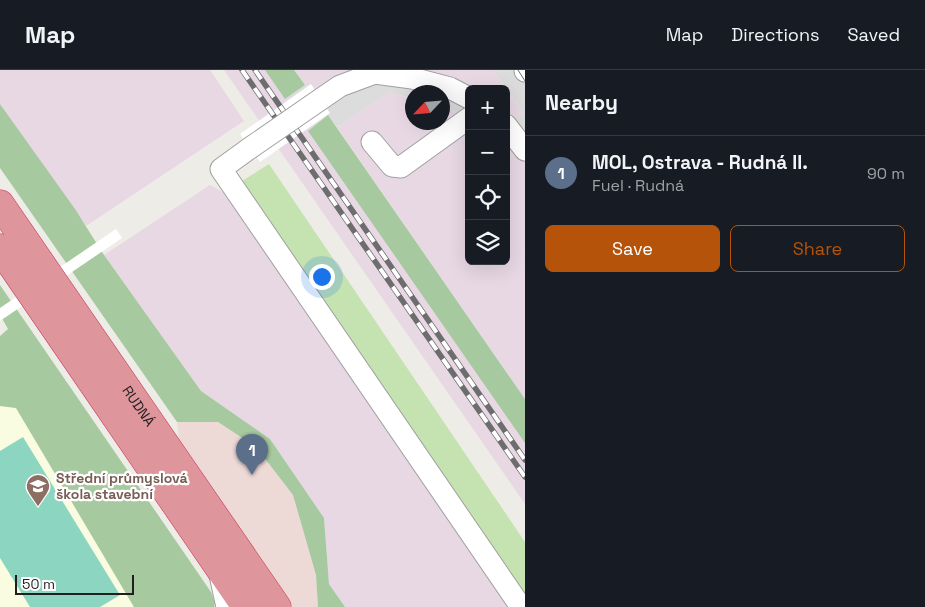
<!DOCTYPE html>
<html lang="en">
<head>
<meta charset="utf-8">
<style>
  :root { --surface:#171b24; --page:#242831; --text:#f1f3f6; --muted:#9ea1a6; --line:#363941; --accent:#b45309 }
  body { margin:0; font-family:"Space Grotesk",sans-serif; background:var(--page); color:var(--text) }
  .controls { position:absolute; right:15px; top:15px; display:grid; overflow:hidden; border-radius:8px; box-shadow:0 5px 20px #0002 }
  .controls button { width:45px; height:45px; display:grid; place-items:center; padding:0; border:0; border-bottom:1px solid var(--line); background:var(--surface); color:var(--text); font:25px sans-serif }
  .compass { position:absolute; left:405px; top:15px; width:45px; height:45px; border-radius:50%; background:var(--surface); box-shadow:0 5px 20px #0002; rotate:244deg }
  .scale { position:absolute; left:15px; bottom:12px; width:119px; box-sizing:border-box; padding-left:5px; border:2px solid #1f1f1f; border-top:0; font-size:14px; line-height:18px; white-space:nowrap; color:#1f1f1f; -webkit-text-stroke:4px #fff; paint-order:stroke }
  .you { position:absolute; left:321px; top:206px; width:18px; height:18px; margin:-12px; border:4px solid #fff; border-radius:50%; background:#1a73e8; box-shadow:0 0 0 8px #1a73e833 }
  .badge { display:grid; place-items:center; width:32px; height:32px; border-radius:50%; background:var(--accent); color:#fff; font-size:16px; font-weight:700 }
  .pin { position:absolute; translate:-50% -41px; filter:drop-shadow(0 1px 2px #0008) }
  .pin::after { content:''; position:absolute; top:26px; width:18px; height:15px; background:inherit; clip-path:polygon(0 0,100% 0,50% 100%) }
  .list { margin:0; padding:0; list-style:none }
  h2 { display:flex; justify-content:space-between; align-items:center; height:65px; margin:0; padding:0 20px; font-size:21px }
  h2 small { font-size:16px; font-weight:400; color:var(--muted) }
  .list li { display:grid; grid-template-columns:32px 1fr auto; gap:15px; align-items:center; box-sizing:border-box; height:75px; padding:0 20px; border-top:1px solid var(--line) }
  .list b { display:block; font-size:19px; white-space:nowrap }
  .list p { margin:0; font-size:16px; white-space:nowrap; color:var(--muted) }
  .list em { font-size:16px; font-style:normal; color:var(--muted) }
  .actions { display:flex; gap:10px; padding:15px 20px }
  .actions a { flex:1; padding:11px 0; border:1px solid var(--accent); border-radius:8px; text-align:center; font-size:18px; color:var(--accent) }
  .actions .main { background:var(--accent); color:#fff }
  .icon { flex:none; width:28px; height:28px; fill:none; stroke:currentColor; stroke-width:2; stroke-linecap:round; stroke-linejoin:round }
  .map { position:relative; flex:none; width:525px; height:537px; overflow:hidden }
  header { display:flex; align-items:center; gap:30px; box-sizing:border-box; height:70px; padding:0 25px; background:var(--surface); border-bottom:1px solid var(--line) }
  header strong { font-size:24px }
  nav { display:flex; gap:28px; margin-inline-start:auto; font-size:18px }
  main { display:flex }
  aside { flex:1; background:var(--surface) }
  .map>svg:first-child { display:block }
  .residential { fill:#dddcdc }
  .commercial { fill:#eddad7 }
  .industrial { fill:#e7d8e3 }
  .education { fill:#f9fce1 }
  .grass { fill:#c5e3b1 }
  .forest { fill:#a7c99f }
  .pitch { fill:#8cd5c0 }
  .pier { fill:#fff }
  .lines { fill:none; stroke-linecap:round; stroke-linejoin:round }
  .minor-casing { stroke:#a0a0a0; stroke-width:23 }
  .highway-casing { stroke:#c9375b; stroke-width:29 }
  .minor { stroke:#fff; stroke-width:21 }
  .highway { stroke:#de959c; stroke-width:28 }
  .tram { stroke:#6d6d6d; stroke-width:1 }
  .rail-casing { stroke:#6d6d6d; stroke-width:5.5 }
  .rail { stroke:#fff; stroke-width:4; stroke-dasharray:11; stroke-linecap:butt }
  .minor-bridge-casing { stroke:#a0a0a0; stroke-width:23; stroke-linecap:butt }
  .minor-bridge { stroke:#fff; stroke-width:21 }
  .labels { text-anchor:middle; stroke-width:4.5; stroke-linejoin:round; paint-order:stroke }
  .street-label { font-size:14px; fill:#1f1f1f; stroke:#fff }
  .education-label { font-size:14px; font-weight:bold; fill:#785e54; stroke:#fff; text-anchor:start }
</style>
</head>
<body>
<header>
<strong>Map</strong>
<nav><a>Map</a><a>Directions</a><a>Saved</a></nav>
</header>
<main>
<div class="map">
<svg width="525" height="537" viewBox="0 0 525 537">
  <rect width="100%" height="100%" fill="#eeece6"/>
  <path class="residential" d="M493,0H525V91L506,62V44L514,49L523,43Z
    M334,8L469,24V47L443,36L442,22H412V28L389,23L337,57L328,45L308,61L285,29L305,15L314,23Z"/>
  <path class="commercial" d="M177,352H218L256,377L293,425L316,505L318,537H290L181,385Z"/>
  <path class="industrial" d="M0,0H210L244,51L86,156L0,34Z
    M224,0H270L525,367V434Z
    M294,0H354L314,23L305,15Z
    M411,0H493L506,19H469Z
    M506,19L523,43L514,49L506,44Z
    M389,23L412,28V52H442L443,36L469,47V191H506V62L525,91V329L337,57Z
    M210,115L223,122L508,537H345L329,514L324,448L270,369L201,321L104,185Z"/>
  <path class="education" d="M0,336L16,338L134,537H0Z"/>
  <path class="grass" d="M269,94L525,472V529L239,113Z"/>
  <path class="forest" d="M265,0H294L305,15L285,29Z
    M0,34L75,139L104,185L201,321L270,369L324,448L329,514L345,537H318L316,505L293,425L256,377L218,352H177L0,98Z
    M328,45L525,329V373L308,61Z
    M0,215L211,522L215,533L214,537H134L16,338L0,336V266L8,259L0,245Z"/>
  <path class="pitch" d="M23,367L120,525L100,537H30L0,488V381Z"/>
  <path class="pier" d="M311,14L330,43L260,92L240,64Z
    M116,159L122,168L0,251V238Z"/>
  <g class="lines">
    <g class="minor-casing">
      <path id="minor" d="M525,0V1
        M321,29L340,16L375,3L412,8L450,18L469,28
        M506,55L525,80
        M372,72L392,96L401,97L469,48
        M250,78L221,99L521,537
        M220,505L227,537"/>
    </g>
    <g class="highway-casing">
      <g id="highway">
        <path id="s1" d="M0,134L277,537"/>
        <path d="M0,178L246,537"/>
      </g>
    </g>
    <use href="#minor" class="minor"/>
    <use href="#highway" class="highway"/>
    <path class="tram" d="M518,0L525,11"/>
    <g class="rail-casing">
      <path id="rail" d="M242,0L525,407
        M255,0L525,390"/>
    </g>
    <use href="#rail" class="rail"/>
    <g class="minor-bridge-casing">
      <path id="minor-bridge" d="M250,78L321,29"/>
    </g>
    <use href="#minor-bridge" class="minor-bridge"/>
  </g>
  <defs>
    <g id="school-pin" transform="scale(1.25)"><path d="M0 17L-7.5 6A9.5 9.5 0 1 1 7.5 6Z" fill="#8d6e63" stroke="#fff"/><path d="M0-5L7-2L0 1L-7-2ZM-4 1L0 2.5L4 1V4Q0 6-4 4Z" fill="#fff"/></g>
  </defs>
  <g fill-rule="evenodd">
    <use href="#school-pin" x="38" y="416"/>
  </g>
  <g class="labels">
    <g class="street-label">
      <text dy="5" stroke="none"><textPath href="#s1" startOffset="245">RUDNÁ</textPath></text>
    </g>
    <g class="education-label">
      <text x="56" y="413">Střední průmyslová<tspan x="56" dy="16">škola stavební</tspan></text>
    </g>
  </g>
</svg>
<div class="controls">
<button>+</button>
<button>−</button>
<button><svg class="icon" aria-label="locate" viewBox="0 0 24 24"><circle cx="12" cy="12" r="6"/><path d="M12 2v4M12 18v4M2 12h4M18 12h4"/></svg></button>
<button><svg class="icon" aria-label="layers" viewBox="0 0 24 24"><path d="M12 4l9 5-9 5-9-5zM3 14l9 5 9-5"/></svg></button>
</div>
<svg class="compass" viewBox="-18 -18 36 36"><path d="M0-13l5 13h-10z" fill="#e53935"/><path d="M0 13l5-13h-10z" fill="#9ea1a6"/></svg>
<div class="scale">50 m</div>
<div class="you"></div>
<div class="pin badge" style="left:252px;top:405px;background:#5c6f8a">1</div>
</div>
<aside>
<h2>Nearby<small></small></h2>
<ul class="list">
<li><span class="badge" style="background:#5c6f8a">1</span><div><b>MOL, Ostrava - Rudná II.</b><p>Fuel · Rudná</p></div><em>90 m</em></li>
</ul>
<div class="actions"><a class="main">Save</a><a>Share</a></div>
</aside>
</main>
</body>
</html>
